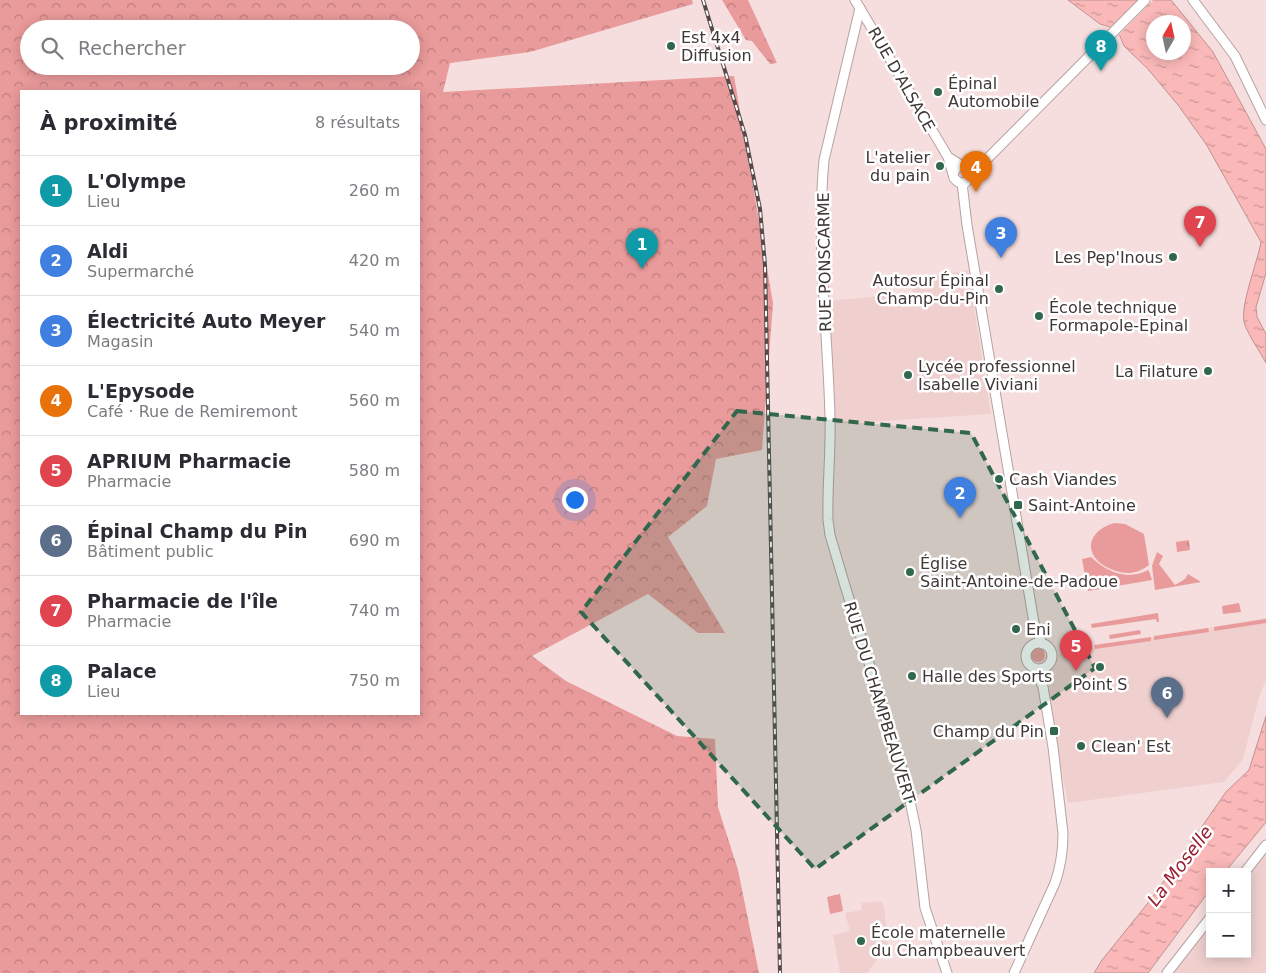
<!DOCTYPE html>
<html lang="fr">
<head>
<meta charset="utf-8">
<style>
  :root { --surface:#fff; --page:#f7f7f7; --text:#2b2b33; --muted:#7c7c81; --line:#e1e1e2; --accent:#2563eb }
  body { margin:0; font-family:"DejaVu Sans",sans-serif; background:var(--page); color:var(--text) }
  .controls { position:absolute; right:15px; bottom:15px; display:grid; overflow:hidden; border-radius:0px; box-shadow:0 2px 12px #0003 }
  .controls button { width:45px; height:45px; display:grid; place-items:center; padding:0; border:0; border-bottom:1px solid var(--line); background:var(--surface); color:var(--text); font:25px sans-serif }
  .compass { position:absolute; left:1146px; top:15px; width:45px; height:45px; border-radius:50%; background:var(--surface); box-shadow:0 2px 12px #0003; rotate:9deg }
  .you { position:absolute; left:574px; top:499px; width:18px; height:18px; margin:-12px; border:4px solid #fff; border-radius:50%; background:#1a73e8; box-shadow:0 0 0 8px #1a73e833 }
  .badge { display:grid; place-items:center; width:32px; height:32px; border-radius:50%; background:var(--accent); color:#fff; font-size:16px; font-weight:700 }
  .pin { position:absolute; translate:-50% -41px; filter:drop-shadow(0 1px 2px #0008) }
  .pin::after { content:''; position:absolute; top:26px; width:18px; height:15px; background:inherit; clip-path:polygon(0 0,100% 0,50% 100%) }
  .list { margin:0; padding:0; list-style:none }
  h2 { display:flex; justify-content:space-between; align-items:center; height:65px; margin:0; padding:0 20px; font-size:21px }
  h2 small { font-size:16px; font-weight:400; color:var(--muted) }
  .list li { display:grid; grid-template-columns:32px 1fr auto; gap:15px; align-items:center; box-sizing:border-box; height:70px; padding:0 20px; border-top:1px solid var(--line) }
  .list b { display:block; font-size:19px; white-space:nowrap }
  .list p { margin:0; font-size:16px; white-space:nowrap; color:var(--muted) }
  .list em { font-size:16px; font-style:normal; color:var(--muted) }
  .icon { flex:none; width:28px; height:28px; fill:none; stroke:currentColor; stroke-width:2; stroke-linecap:round; stroke-linejoin:round }
  .map { position:relative; flex:none; width:1266px; height:973px; overflow:hidden }
  .search { position:absolute; background:var(--surface); box-shadow:0 2px 12px #0003; left:20px; top:20px; width:400px; height:55px; display:flex; align-items:center; gap:12px; box-sizing:border-box; padding:0 18px; border-radius:28px; color:var(--muted); font-size:19px }
  .panel { position:absolute; background:var(--surface); box-shadow:0 2px 12px #0003; left:20px; top:90px; width:400px; height:625px; border-radius:0px }
  .map>svg:first-child { display:block }
  .built { fill:#efd0cf }
  .grass { fill:#e99a9a }
  .forest { fill:url(#forest-crowns); fill-rule:evenodd }
  .park { fill:url(#park-tufts) }
  .water { fill:url(#water-ripples); stroke:#c29191; fill-rule:evenodd }
  .pier { fill:#f5dedd }
  .lines { fill:none; stroke-linecap:round; stroke-linejoin:round }
  .secondary-casing { stroke:#b8a2a1; stroke-width:11 }
  .primary-casing { stroke:#b8a2a1; stroke-width:11 }
  .secondary { stroke:#fff; stroke-width:9 }
  .primary { stroke:#fff; stroke-width:9 }
  .rail-casing { stroke:#554a4a; stroke-width:4 }
  .rail { stroke:#fff; stroke-width:2; stroke-dasharray:5.5; stroke-linecap:butt }
  .marked { fill:#31674d; fill-opacity:0.2; stroke:#31674d; stroke-width:4; stroke-dasharray:10 6; stroke-linejoin:round }
  .poi-dot { fill:#31674d; stroke:#fff; stroke-width:2 }
  .labels { text-anchor:middle; stroke-width:5; stroke-linejoin:round; paint-order:stroke }
  .poi-label { font-size:16px; fill:#403737; stroke:#fff; text-anchor:start }
  .street-label { font-size:16px; fill:#403737; stroke:#fff }
  .water-label { font-size:18px; font-style:italic; fill:#991c2e; stroke:#fff }
</style>
</head>
<body>
<div class="map">
<svg width="1266" height="973" viewBox="0 0 1266 973">
  <defs>
    <pattern id="forest-crowns" width="20" height="18" patternUnits="userSpaceOnUse" patternTransform="scale(1.25)"><rect width="20" height="18" fill="#e99a9a"/><path d="M2 6a3 3 0 1 1 6 0M12 15a3 3 0 1 1 6 0" fill="none" stroke="#be7e7e"/></pattern>
    <pattern id="park-tufts" width="24" height="20" patternUnits="userSpaceOnUse" patternTransform="scale(1.25)"><rect width="24" height="20" fill="#e99a9a"/><path d="M3 7l-1-3M5 7V3M7 7l1-3M15 17l-1-3M17 17v-4M19 17l1-3" fill="none" stroke="#be7e7e"/></pattern>
    <pattern id="water-ripples" width="26" height="14" patternUnits="userSpaceOnUse" patternTransform="scale(1.25)"><rect width="26" height="14" fill="#fab8b8"/><path d="M2 4q2-2 4 0t4 0M15 11q2-2 4 0t4 0" fill="none" stroke="#cc9696"/></pattern>
  </defs>
  <rect width="100%" height="100%" fill="#f5dedd"/>
  <path class="built" d="M968,270L991,414L834,424L827,301L913,293L909,280Z
    M1266,618V680L1259,697L1243,759L1224,782L1068,803L1038,657Z
    M1266,853V973H1173L1210,925V954H1247V877Z
    M881,901L884,906L888,946L867,973H840L833,935L850,931L845,913L862,910L861,903Z"/>
  <path class="grass" d="M1115,523L1125,524L1144,534L1149,565C1145,568 1140,571 1135,572C1123,576 1100,567 1094,556C1084,539 1101,526 1115,523Z
    M1157,552L1163,556L1159,564L1175,585L1185,579L1188,574L1201,582L1155,590L1152,566Z
    M1091,557C1107,572 1127,581 1148,570L1149,571L1152,580L1088,591L1082,559Z
    M1239,603L1241,612L1223,614L1222,606Z
    M1158,613L1159,622H1157L1156,619L1092,628L1091,624Z
    M1266,619V623L1214,631V627Z
    M1208,628L1209,632L1154,640V636Z
    M1140,630L1141,634L1110,639L1109,635Z
    M1151,637V641L1095,649L1094,645Z
    M1031 655a7 7 0 1 1 14 0a7 7 0 1 1-14 0Z"/>
  <path class="forest" d="M0,0H692L693,4L530,52L450,63L443,92L734,76L773,303L762,450L716,459L707,506L668,537L725,633H698L648,594L532,656L566,681L677,736L715,739L718,807L738,870L759,973H0ZM29,29H411V66H29ZM419,91V714H21V91Z
    M722,0H748L777,63L770,64L752,41L746,40Z"/>
  <path class="park" d="M1189,540L1190,550L1177,552L1176,542Z
    M840,894L843,911L830,914L827,897Z"/>
  <path class="water" d="M1068,0H1171L1213,52L1266,149V273L1256,307L1257,317L1266,334V363C1259,350 1250,338 1245,325C1238,310 1258,261 1261,242L1206,144L1178,105L1147,68L1124,46L1120,36L1110,27L1100,24ZM1154,22H1184V52H1154Z
    M1266,716V822L1225,872H1210V890L1148,973H1094L1102,960L1152,898L1226,792L1249,770Z"/>
  <path class="pier" d="M1138,0H1153L1117,37L1109,29Z"/>
  <g class="lines">
    <g class="secondary-casing">
      <path id="secondary" d="M1193,0L1235,56L1266,120
        M860,8L824,160C816,245 828,332 830,418C831,452 827,486 828,520L830,535L846,589L906,782L916,830L925,908L947,973
        M966,167L985,161
        M971,176L981,168L985,161L1145,0
        M1245,872L1266,845
        M1167,973L1210,918"/>
    </g>
    <g class="primary-casing">
      <path id="primary" d="M855,0L948,157
        M953,174L956,168L962,166L969,170L971,176L965,183C960,184 957,182 954,178L948,157L962,166
        M962,183L967,225L1034,623L1042,644
        M1026 656a13 13 0 1 1 26 0a13 13 0 1 1-26 0Z
        M1014,973L1055,883C1061,866 1063,851 1063,833L1053,747L1043,687L1035,668"/>
    </g>
    <use href="#secondary" class="secondary"/>
    <use href="#primary" class="primary"/>
    <g class="rail-casing">
      <path id="rail" d="M703,0L745,135L760,209L765,265L780,973"/>
    </g>
    <use href="#rail" class="rail"/>
  </g>
  <path class="marked" d="M737,411L971,433L1095,668L815,869L581,612Z"/>
  <g class="poi-dot">
    <circle cx="671" cy="46" r="5"/>
    <circle cx="938" cy="92" r="5"/>
    <circle cx="940" cy="166" r="5"/>
    <circle cx="1173" cy="257" r="5"/>
    <circle cx="999" cy="289" r="5"/>
    <circle cx="1039" cy="316" r="5"/>
    <circle cx="1208" cy="371" r="5"/>
    <circle cx="908" cy="375" r="5"/>
    <circle cx="999" cy="479" r="5"/>
    <rect x="1013" y="500" width="10" height="10" rx="2.5"/>
    <circle cx="910" cy="572" r="5"/>
    <circle cx="1016" cy="629" r="5"/>
    <circle cx="1100" cy="667" r="5"/>
    <circle cx="912" cy="676" r="5"/>
    <rect x="1049" y="726" width="10" height="10" rx="2.5"/>
    <circle cx="1081" cy="746" r="5"/>
    <circle cx="861" cy="941" r="5"/>
  </g>
  <g class="labels">
    <g class="poi-label">
      <text x="681" y="43">Est 4x4<tspan x="681" dy="18">Diffusion</tspan></text>
      <text x="948" y="89">Épinal<tspan x="948" dy="18">Automobile</tspan></text>
      <text x="930" y="163" text-anchor="end">L'atelier<tspan x="930" dy="18">du pain</tspan></text>
      <text x="1163" y="263" text-anchor="end">Les Pep'Inous</text>
      <text x="989" y="286" text-anchor="end">Autosur Épinal<tspan x="989" dy="18">Champ-du-Pin</tspan></text>
      <text x="1049" y="313">École technique<tspan x="1049" dy="18">Formapole-Epinal</tspan></text>
      <text x="918" y="372">Lycée professionnel<tspan x="918" dy="18">Isabelle Viviani</tspan></text>
      <text x="1198" y="377" text-anchor="end">La Filature</text>
      <text x="1009" y="485">Cash Viandes</text>
      <text x="1028" y="511">Saint-Antoine</text>
      <text x="920" y="569">Église<tspan x="920" dy="18">Saint-Antoine-de-Padoue</tspan></text>
      <text x="1026" y="635">Eni</text>
      <text x="922" y="682">Halle des Sports</text>
      <text x="1100" y="690" text-anchor="middle">Point S</text>
      <text x="1044" y="737" text-anchor="end">Champ du Pin</text>
      <text x="1091" y="752">Clean' Est</text>
      <text x="871" y="938">École maternelle<tspan x="871" dy="18">du Champbeauvert</tspan></text>
    </g>
    <g class="street-label">
      <text transform="translate(902 79) rotate(60)" y="6">RUE D'ALSACE</text>
      <text transform="translate(824 262) rotate(-91)" y="6">RUE PONSCARME</text>
      <text transform="translate(880 702) rotate(73)" y="6">RUE DU CHAMPBEAUVERT</text>
    </g>
    <g class="water-label">
      <text transform="translate(1180 866) rotate(-53)" y="6">La Moselle</text>
    </g>
  </g>
</svg>
<div class="controls">
<button>+</button>
<button>−</button>
</div>
<svg class="compass" viewBox="-18 -18 36 36"><path d="M0-13l5 13h-10z" fill="#e53935"/><path d="M0 13l5-13h-10z" fill="#7c7c81"/></svg>
<div class="you"></div>
<div class="pin badge" style="left:642px;top:269px;background:#0f9aa8">1</div>
<div class="pin badge" style="left:960px;top:518px;background:#3f7fe0">2</div>
<div class="pin badge" style="left:1001px;top:258px;background:#3f7fe0">3</div>
<div class="pin badge" style="left:976px;top:192px;background:#e8710a">4</div>
<div class="pin badge" style="left:1076px;top:671px;background:#e0444e">5</div>
<div class="pin badge" style="left:1167px;top:718px;background:#5c6f8a">6</div>
<div class="pin badge" style="left:1200px;top:247px;background:#e0444e">7</div>
<div class="pin badge" style="left:1101px;top:71px;background:#0f9aa8">8</div>
<div class="search"><svg class="icon" aria-label="search" viewBox="0 0 24 24"><circle cx="10" cy="10" r="6"/><path d="M15 15l6 6"/></svg>Rechercher</div>
<section class="panel">
<h2>À proximité<small>8 résultats</small></h2>
<ul class="list">
<li><span class="badge" style="background:#0f9aa8">1</span><div><b>L'Olympe</b><p>Lieu</p></div><em>260 m</em></li>
<li><span class="badge" style="background:#3f7fe0">2</span><div><b>Aldi</b><p>Supermarché</p></div><em>420 m</em></li>
<li><span class="badge" style="background:#3f7fe0">3</span><div><b>Électricité Auto Meyer</b><p>Magasin</p></div><em>540 m</em></li>
<li><span class="badge" style="background:#e8710a">4</span><div><b>L'Epysode</b><p>Café · Rue de Remiremont</p></div><em>560 m</em></li>
<li><span class="badge" style="background:#e0444e">5</span><div><b>APRIUM Pharmacie</b><p>Pharmacie</p></div><em>580 m</em></li>
<li><span class="badge" style="background:#5c6f8a">6</span><div><b>Épinal Champ du Pin</b><p>Bâtiment public</p></div><em>690 m</em></li>
<li><span class="badge" style="background:#e0444e">7</span><div><b>Pharmacie de l'île</b><p>Pharmacie</p></div><em>740 m</em></li>
<li><span class="badge" style="background:#0f9aa8">8</span><div><b>Palace</b><p>Lieu</p></div><em>750 m</em></li>
</ul>
</section>
</div>
</body>
</html>
